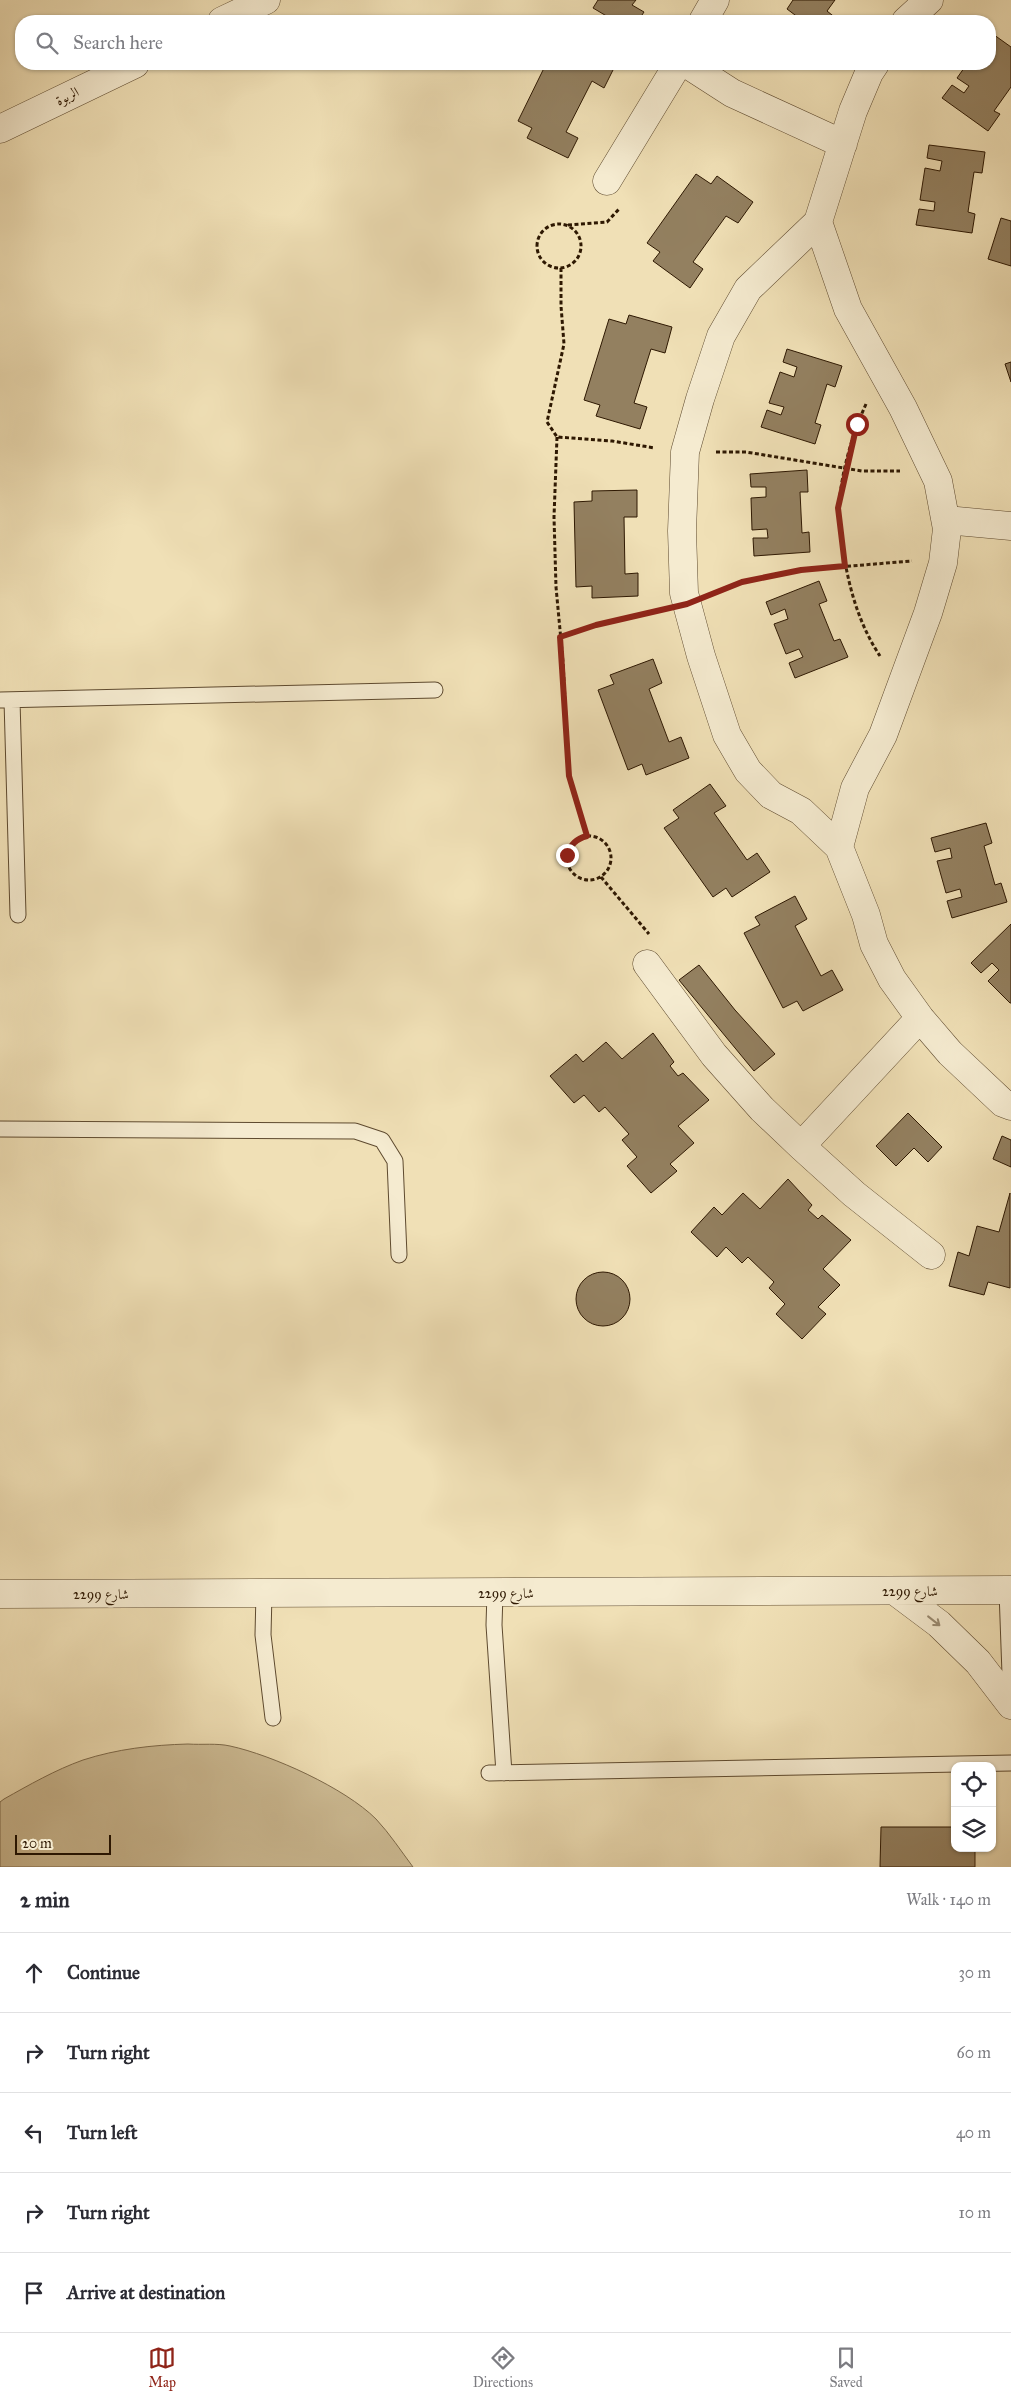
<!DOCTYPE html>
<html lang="en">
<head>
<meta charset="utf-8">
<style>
  :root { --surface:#fff; --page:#f2f2f3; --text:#2b2b33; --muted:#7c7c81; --line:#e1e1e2; --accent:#8f2418 }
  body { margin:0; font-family:"IM FELL Great Primer",Amiri,serif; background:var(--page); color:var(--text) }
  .controls { position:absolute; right:15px; bottom:15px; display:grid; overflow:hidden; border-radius:10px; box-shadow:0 1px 4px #0004 }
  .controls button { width:45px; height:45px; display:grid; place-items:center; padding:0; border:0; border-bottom:1px solid var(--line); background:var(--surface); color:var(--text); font:25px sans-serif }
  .scale { position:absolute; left:15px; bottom:12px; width:96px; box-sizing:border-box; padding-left:5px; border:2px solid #2e1802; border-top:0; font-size:14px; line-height:18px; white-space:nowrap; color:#2e1802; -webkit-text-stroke:4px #f5ebd0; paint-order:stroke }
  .stop { position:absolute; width:15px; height:15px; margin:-11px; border:4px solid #8f2418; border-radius:50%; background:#fff }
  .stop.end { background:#8f2418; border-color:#fff; box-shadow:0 1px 5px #0008 }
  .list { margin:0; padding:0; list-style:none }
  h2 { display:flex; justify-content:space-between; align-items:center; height:65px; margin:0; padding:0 20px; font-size:21px }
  h2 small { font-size:16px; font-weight:400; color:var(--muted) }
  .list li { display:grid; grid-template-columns:32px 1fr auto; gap:15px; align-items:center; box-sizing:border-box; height:80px; padding:0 20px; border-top:1px solid var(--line) }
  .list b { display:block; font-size:19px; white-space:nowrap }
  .list em { font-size:16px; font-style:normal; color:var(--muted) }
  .icon { flex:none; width:28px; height:28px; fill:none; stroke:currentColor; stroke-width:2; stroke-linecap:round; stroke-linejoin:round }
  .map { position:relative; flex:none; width:1011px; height:1867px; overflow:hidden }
  .search { position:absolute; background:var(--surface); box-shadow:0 1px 4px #0004; left:15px; right:15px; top:15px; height:55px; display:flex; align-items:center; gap:12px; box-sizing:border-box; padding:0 18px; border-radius:20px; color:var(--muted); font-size:19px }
  .sheet { height:465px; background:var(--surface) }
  nav { display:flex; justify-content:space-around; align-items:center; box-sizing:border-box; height:70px; border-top:1px solid var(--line); background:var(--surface); font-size:14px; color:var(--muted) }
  nav a { display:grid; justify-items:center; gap:2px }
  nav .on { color:var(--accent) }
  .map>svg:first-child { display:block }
  .green { fill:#cfbe97; stroke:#7e6b4c }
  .building { fill:#938060; stroke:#2e1802 }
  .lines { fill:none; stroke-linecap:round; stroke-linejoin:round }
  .service-casing { stroke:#5e4a2f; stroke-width:17 }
  .minor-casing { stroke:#5e4a2f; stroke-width:29 }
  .path { stroke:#2e1802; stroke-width:3; stroke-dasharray:4 2.5; stroke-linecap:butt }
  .service { stroke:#f5ebd0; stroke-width:15 }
  .minor { stroke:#f5ebd0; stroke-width:28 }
  .oneway { stroke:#9b8c73 }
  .route { stroke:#8f2418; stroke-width:6 }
  .labels { text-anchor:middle; stroke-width:4.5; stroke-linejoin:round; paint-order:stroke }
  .street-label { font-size:14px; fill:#2e1802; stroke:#f5ebd0 }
</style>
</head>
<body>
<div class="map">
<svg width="1011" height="1867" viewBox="0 0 1011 1867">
  <rect width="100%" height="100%" fill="#f0e0b6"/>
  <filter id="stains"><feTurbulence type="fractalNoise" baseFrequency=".004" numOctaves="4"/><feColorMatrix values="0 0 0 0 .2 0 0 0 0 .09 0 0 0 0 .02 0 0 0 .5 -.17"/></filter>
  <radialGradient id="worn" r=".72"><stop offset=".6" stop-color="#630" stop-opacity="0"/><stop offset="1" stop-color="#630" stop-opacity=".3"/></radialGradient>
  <path class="green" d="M188,1744C202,1745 217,1743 230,1746C272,1755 345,1788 376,1819C390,1834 401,1851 413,1867H0V1802L4,1799C29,1785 55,1770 83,1760C117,1749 152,1745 188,1744Z"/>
  <path class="building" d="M598,0H636L632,5L644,12L638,21H615L593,8Z
    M793,0H835L827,11L837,19L835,21H803L787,9Z
    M990,32L1011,47V87L994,111L1000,114L988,131L942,98L952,85L964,93L969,86L957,78L967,64H990V58L994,52L990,49Z
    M546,64H616L604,88L592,81L566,132L578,138L568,158L527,138L532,128L518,121Z
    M929,145L985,152L982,173L974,172L968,212L975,214L972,233L916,225L919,209L934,211L935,202L920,200L925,168L940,171L942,161L927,158Z
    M696,174L711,184L717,176L753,202L738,223L726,216L693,262L703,269L690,288L653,261L660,252L647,243Z
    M1001,218L1011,221V266L988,259Z
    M629,315L672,327L665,353L651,349L634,403L647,407L640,429L596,416L600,405L584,400L609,319L626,324Z
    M787,349L842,366L835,387L827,384L815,423L821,425L815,444L761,427L767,410L781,415L784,407L769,403L780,372L794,377L797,367L783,362Z
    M1011,362V382L1005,364Z
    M807,470L808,492H800L802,533L809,532L810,552L754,556L753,538H768L767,529L752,530L751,498L766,497V487H751L750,474Z
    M637,490V517H624L625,574L638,573V596L592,598V586L576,587L574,502L592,501V491Z
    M819,581L827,601L819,604L834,641L840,639L848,657L795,678L789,663L803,657L799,649L786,654L774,624L788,619L785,609L771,615L766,602Z
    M653,659L662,683L649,689L669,742L681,737L689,758L646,775L642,764L628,770L598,690L614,684L610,675Z
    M710,784L726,806L714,813L747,860L757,853L770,872L732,897L726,888L713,897L664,828L679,818L673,810Z
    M986,823L992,843L984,846L995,885L1001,883L1007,902L952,918L947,901L962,897L960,889L946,893L937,861L952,858L950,848L935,852L931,838Z
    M795,896L807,919L795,926L821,976L832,970L843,990L803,1011L797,1001L783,1008L744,933L760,925L755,917Z
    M1011,924V1003H1010L988,981L999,970L992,963L981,973L971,963Z
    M699,965L735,1010L775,1054L754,1071L679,980Z
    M653,1033L674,1062L670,1066L678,1076L683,1073L709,1100L678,1126L694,1143L670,1164L677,1171L651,1193L627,1166L637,1157L622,1140L629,1134L605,1107L599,1112L584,1095L574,1103L550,1076L576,1054L583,1062L606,1042L622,1059Z
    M908,1113L942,1147L928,1162L914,1148L896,1166L876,1146Z
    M1002,1136L1011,1140V1167L993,1159Z
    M788,1179L812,1205L808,1210L818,1219L822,1215L851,1240L823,1269L840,1285L818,1307L826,1314L802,1339L776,1314L785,1304L769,1288L774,1282L748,1257L742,1263L726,1247L717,1257L691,1232L714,1207L722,1215L743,1193L760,1209Z
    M1010,1193V1288L988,1282L984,1295L949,1286L958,1252L969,1256L977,1226L999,1232Z
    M576 1299a27 27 0 1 1 54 0a27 27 0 1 1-54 0Z
    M881,1827H955V1848H975V1867H880Z"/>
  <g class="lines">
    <g class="service-casing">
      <path id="service" d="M0,700L435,690
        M12,700L18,915
        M0,1129L355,1131L382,1140L395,1161L399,1255
        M1007,1591L1011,1702
        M264,1593L263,1635L273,1718
        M495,1593L494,1625L504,1773
        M489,1773L1011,1763"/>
    </g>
    <g class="minor-casing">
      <path id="minor" d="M222,21L266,0
        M703,21L715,0
        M906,21L929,0
        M687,64L732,93L843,144
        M875,64L869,73L853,111L818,222L848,309L903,408L938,481L947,529L943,563L928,613L883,735L855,788L839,847L866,915L874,944L892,979L920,1018L950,1053L1003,1103L1011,1106
        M0,129L135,64
        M607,181L678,64
        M818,222L748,289L721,336L700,399L685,452L682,531L684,593L701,656L727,735L748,771L771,795L801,811L839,847
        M946,520L1011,526
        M647,964L714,1055L762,1109L801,1146L920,1018
        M801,1146L854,1194L931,1255
        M895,1591L939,1624L978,1662L1011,1705
        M0,1594L1011,1590"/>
    </g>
    <path class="path" d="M537 246a22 22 0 1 1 44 0a22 22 0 1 1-44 0Z
      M568,225L607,222L620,208
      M561,268V306L564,344L547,422L557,437L612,441L655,448
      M866,404C852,435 841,473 839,507C838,516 840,525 841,534C846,577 856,620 880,656
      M557,437L554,517L556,587L563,662L569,776L587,836
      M716,452H746L862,471H900
      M714,593L742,582L801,570L912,561
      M560,637L596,625L658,610
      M567 858a22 22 0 1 1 44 0a22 22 0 1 1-44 0Z
      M601,877L649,934"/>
    <use href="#service" class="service"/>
    <use href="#minor" class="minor"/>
  </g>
  <defs><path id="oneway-shaft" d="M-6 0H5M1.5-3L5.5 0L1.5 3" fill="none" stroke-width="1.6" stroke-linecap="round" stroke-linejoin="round" transform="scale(1.25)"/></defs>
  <use class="oneway" href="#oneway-shaft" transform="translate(934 1621) rotate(38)"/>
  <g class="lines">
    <path class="route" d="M567,855C571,844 576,839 587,836L569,776L560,637L596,625L687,604L742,582L801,570L845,566L838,508L857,424"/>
  </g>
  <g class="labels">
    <g class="street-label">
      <text transform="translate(67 96) rotate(-26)" y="5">الربوة</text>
      <text x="910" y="1596">شارع 2299</text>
      <text x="506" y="1598">شارع 2299</text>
      <text x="101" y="1599">شارع 2299</text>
    </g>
  </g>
  <rect width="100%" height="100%" filter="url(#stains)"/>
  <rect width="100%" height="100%" fill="url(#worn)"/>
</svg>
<div class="controls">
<button><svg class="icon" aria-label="locate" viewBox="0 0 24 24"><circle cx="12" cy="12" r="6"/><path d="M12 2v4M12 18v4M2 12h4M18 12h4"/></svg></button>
<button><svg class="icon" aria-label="layers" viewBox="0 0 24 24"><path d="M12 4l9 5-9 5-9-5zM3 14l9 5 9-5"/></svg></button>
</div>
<div class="scale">20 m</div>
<div class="stop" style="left:857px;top:424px"></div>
<div class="stop end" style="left:567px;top:855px"></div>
<div class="search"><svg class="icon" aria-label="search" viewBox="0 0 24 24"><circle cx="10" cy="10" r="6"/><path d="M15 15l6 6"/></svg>Search here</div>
</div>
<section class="sheet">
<h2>2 min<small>Walk · 140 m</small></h2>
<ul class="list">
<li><svg class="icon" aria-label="ahead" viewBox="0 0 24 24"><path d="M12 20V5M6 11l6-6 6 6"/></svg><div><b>Continue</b></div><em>30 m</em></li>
<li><svg class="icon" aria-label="right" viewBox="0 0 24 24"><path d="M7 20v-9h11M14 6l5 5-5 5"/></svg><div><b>Turn right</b></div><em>60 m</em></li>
<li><svg class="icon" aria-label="left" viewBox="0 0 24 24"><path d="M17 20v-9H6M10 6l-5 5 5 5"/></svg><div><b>Turn left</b></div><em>40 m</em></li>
<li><svg class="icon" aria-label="right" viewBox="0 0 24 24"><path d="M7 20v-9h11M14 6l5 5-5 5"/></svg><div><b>Turn right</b></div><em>10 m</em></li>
<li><svg class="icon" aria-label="arrive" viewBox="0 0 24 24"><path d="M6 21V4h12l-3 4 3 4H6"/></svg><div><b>Arrive at destination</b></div></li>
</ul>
</section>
<nav>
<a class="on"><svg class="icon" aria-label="map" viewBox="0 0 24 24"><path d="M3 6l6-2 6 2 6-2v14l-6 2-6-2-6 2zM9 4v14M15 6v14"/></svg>Map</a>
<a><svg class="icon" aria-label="directions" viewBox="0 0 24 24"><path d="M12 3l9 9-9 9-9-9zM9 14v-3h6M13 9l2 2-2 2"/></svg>Directions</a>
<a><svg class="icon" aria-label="saved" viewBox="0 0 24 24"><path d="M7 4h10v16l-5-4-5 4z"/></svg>Saved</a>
</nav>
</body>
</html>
